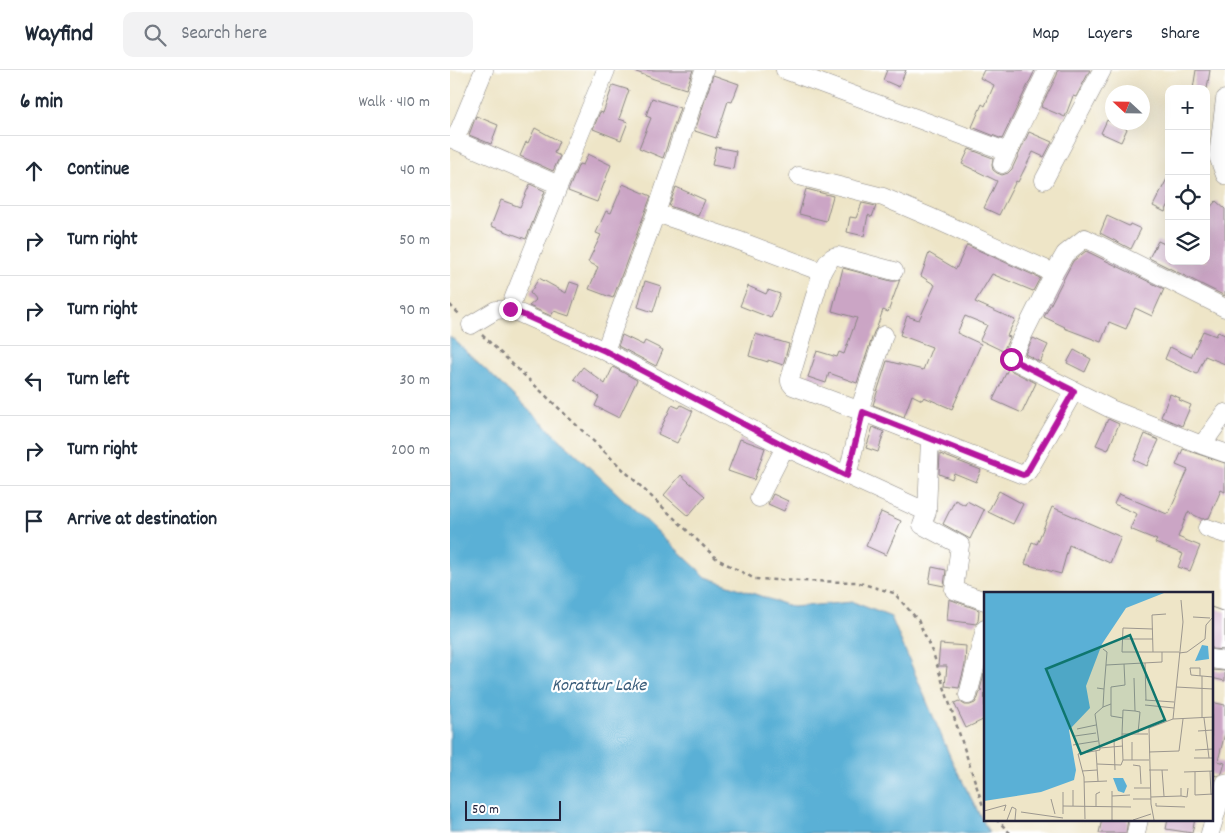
<!DOCTYPE html>
<html lang="en">
<head>
<meta charset="utf-8">
<style>
  :root { --surface:#fff; --page:#f2f2f3; --text:#1f2937; --muted:#747a83; --line:#e0e1e3 }
  body { margin:0; font-family:Dekko,sans-serif; background:var(--page); color:var(--text) }
  .controls { position:absolute; right:15px; top:15px; display:grid; overflow:hidden; border-radius:10px; box-shadow:0 5px 20px #0002 }
  .controls button { width:45px; height:45px; display:grid; place-items:center; padding:0; border:0; border-bottom:1px solid var(--line); background:var(--surface); color:var(--text); font:25px sans-serif }
  .compass { position:absolute; left:655px; top:15px; width:45px; height:45px; border-radius:50%; background:var(--surface); box-shadow:0 5px 20px #0002; rotate:292deg }
  .scale { position:absolute; left:15px; bottom:12px; width:96px; box-sizing:border-box; padding-left:5px; border:2px solid #22223b; border-top:0; font-size:14px; line-height:18px; white-space:nowrap; color:#22223b; -webkit-text-stroke:4px #fff; paint-order:stroke }
  .stop { position:absolute; width:15px; height:15px; margin:-11px; border:4px solid #b5179e; border-radius:50%; background:#fff }
  .stop.end { background:#b5179e; border-color:#fff; box-shadow:0 1px 5px #0008 }
  .list { margin:0; padding:0; list-style:none }
  h2 { display:flex; justify-content:space-between; align-items:center; height:65px; margin:0; padding:0 20px; font-size:21px }
  h2 small { font-size:16px; font-weight:400; color:var(--muted) }
  .list li { display:grid; grid-template-columns:32px 1fr auto; gap:15px; align-items:center; box-sizing:border-box; height:70px; padding:0 20px; border-top:1px solid var(--line) }
  .list b { display:block; font-size:19px; white-space:nowrap }
  .list em { font-size:16px; font-style:normal; color:var(--muted) }
  .icon { flex:none; width:28px; height:28px; fill:none; stroke:currentColor; stroke-width:2; stroke-linecap:round; stroke-linejoin:round }
  .map { position:relative; flex:none; width:775px; height:763px; overflow:hidden }
  header { display:flex; align-items:center; gap:30px; box-sizing:border-box; height:70px; padding:0 25px; background:var(--surface); border-bottom:1px solid var(--line) }
  header strong { font-size:24px }
  nav { display:flex; gap:28px; margin-inline-start:auto; font-size:18px }
  .search { width:350px; height:45px; background:var(--page); display:flex; align-items:center; gap:12px; box-sizing:border-box; padding:0 18px; border-radius:10px; color:var(--muted); font-size:19px }
  main { display:flex }
  aside { flex:1; background:var(--surface) }
  .map>svg:first-child { display:block }
  .water { fill:#5ab0d6; stroke:#3e6988 }
  .building { fill:#cba5c5 }
  .lines { fill:none; stroke-linecap:round; stroke-linejoin:round }
  .minor-casing { stroke:#888481; stroke-width:19 }
  .path { stroke:#888481; stroke-width:2.5; stroke-dasharray:4 4; stroke-linecap:butt }
  .minor { stroke:#fff; stroke-width:18 }
  .route { stroke:#b5179e; stroke-width:6 }
  .labels { text-anchor:middle; stroke-width:4.5; stroke-linejoin:round; paint-order:stroke }
  .water-label { font-size:18px; font-style:italic; fill:#385b79; stroke:#fff }
  .inset-road { fill:none; stroke:#9c978f; stroke-width:1 }
  .view { fill:#0f766e; fill-opacity:0.15; stroke:#0f766e; stroke-width:2.5 }
  .inset-edge { fill:none; stroke:#22223b; stroke-width:2.5 }
</style>
</head>
<body>
<header>
<strong>Wayfind</strong>
<div class="search"><svg class="icon" aria-label="search" viewBox="0 0 24 24"><circle cx="10" cy="10" r="6"/><path d="M15 15l6 6"/></svg>Search here</div>
<nav><a>Map</a><a>Layers</a><a>Share</a></nav>
</header>
<main>
<aside>
<h2>6 min<small>Walk · 410 m</small></h2>
<ul class="list">
<li><svg class="icon" aria-label="ahead" viewBox="0 0 24 24"><path d="M12 20V5M6 11l6-6 6 6"/></svg><div><b>Continue</b></div><em>40 m</em></li>
<li><svg class="icon" aria-label="right" viewBox="0 0 24 24"><path d="M7 20v-9h11M14 6l5 5-5 5"/></svg><div><b>Turn right</b></div><em>50 m</em></li>
<li><svg class="icon" aria-label="right" viewBox="0 0 24 24"><path d="M7 20v-9h11M14 6l5 5-5 5"/></svg><div><b>Turn right</b></div><em>90 m</em></li>
<li><svg class="icon" aria-label="left" viewBox="0 0 24 24"><path d="M17 20v-9H6M10 6l-5 5 5 5"/></svg><div><b>Turn left</b></div><em>30 m</em></li>
<li><svg class="icon" aria-label="right" viewBox="0 0 24 24"><path d="M7 20v-9h11M14 6l5 5-5 5"/></svg><div><b>Turn right</b></div><em>200 m</em></li>
<li><svg class="icon" aria-label="arrive" viewBox="0 0 24 24"><path d="M6 21V4h12l-3 4 3 4H6"/></svg><div><b>Arrive at destination</b></div></li>
</ul>
</aside>
<div class="map">
<svg width="775" height="763" viewBox="0 0 775 763">
  <rect width="100%" height="100%" fill="#fff"/>
  <filter id="ink" filterUnits="userSpaceOnUse"><feTurbulence type="fractalNoise" baseFrequency=".02" numOctaves="2"/><feDisplacementMap in="SourceGraphic" scale="10" xChannelSelector="R" yChannelSelector="G"/><feConvolveMatrix kernelMatrix="1 2 1 2 8 2 1 2 1" color-interpolation-filters="sRGB"/></filter>
  <filter id="wash" filterUnits="userSpaceOnUse"><feTurbulence type="fractalNoise" baseFrequency=".0096" numOctaves="4" result="noise"/><feDisplacementMap in="SourceGraphic" scale="20" xChannelSelector="R" yChannelSelector="G"/><feGaussianBlur stdDeviation="1.12" result="paint"/><feColorMatrix in="noise" values="0 0 0 0 0 0 0 0 0 0 0 0 0 0 0 0 0 1.4 0 .05"/><feComposite in="paint" operator="in"/></filter>
  <g filter="url(#wash)">
    <rect width="100%" height="100%" fill="#eee5c7"/>
    <path class="water" d="M0,266L256,507L342,537L403,532L441,547L502,691L539,763H0Z"/>
    <g id="blocks">
      <path class="building" d="M184,0H243L236,19L204,9L184,1Z
        M437,0H456L449,17L433,10Z
        M534,0H585L552,69L522,57L532,34L535,36L544,15L530,8Z
        M608,0H640L626,27L623,26L615,47L591,37L607,5Z
        M746,0H760L757,19H743Z
        M263,5L289,14L282,32L278,31L266,68L245,61Z
        M163,15L179,20L169,49L178,52L171,70L143,59L150,42L153,43Z
        M202,28L230,38L213,88L189,78L201,48L196,46Z
        M26,46L48,55L41,74L19,65Z
        M657,50L677,59L671,72L651,63Z
        M85,58L109,71L104,83L110,86L103,101L70,86L76,72L78,73Z
        M579,62L602,72L594,87L583,82L568,112L566,111L549,145L534,138L547,111L512,94L519,79L543,88L542,95L543,100L547,103L552,105L558,103L562,99Z
        M266,77L286,81L283,99L262,95Z
        M138,84L161,95L147,132L118,121L129,94L133,95Z
        M719,105V134L715,142L703,136Z
        M80,114L95,121L76,169L41,156L51,130L70,137Z
        M173,114L201,126L163,228L139,219L148,197L138,192L151,165L146,163L156,141L161,143Z
        M226,117L255,130L248,146L219,136Z
        M356,119L383,126L376,151L349,144Z
        M766,131L775,139V226L699,188L708,171L719,176V191H756V142Z
        M412,133L426,136L422,147L418,145L414,166L397,162L400,147L406,148Z
        M657,146L679,156L680,154L691,159L681,179L650,163Z
        M517,175L590,208L583,221L542,204L525,232L565,250L557,266L560,267L553,281L530,270L537,255L515,246L507,263L531,274L502,339L474,327L472,330L462,325L454,347L423,335L437,291L473,300L482,277L450,265L457,246L469,250L485,215L471,206L479,183L506,199Z
        M636,181L714,219L702,246L685,238L676,259L659,252L651,272L614,258L615,257L594,247L623,191Z
        M393,198L441,211H446L450,209L438,242L433,240L427,257L424,262L407,313L379,303L376,313L358,307L367,281L387,287L389,282L394,284L407,248L382,241Z
        M89,208L116,223L120,212L129,215L119,246L104,241L101,246L79,236L86,230L80,223Z
        M195,211L211,216L203,242L188,237Z
        M298,216L316,224L318,220L330,224L321,248L290,236Z
        M753,261L766,266L768,262L775,265V294L755,286L747,304L715,289L720,277L741,287Z
        M305,264L339,274L333,295L318,290V292L299,286Z
        M172,265L193,275L195,271L213,280L206,296L168,276Z
        M583,268L598,275L590,292L575,284Z
        M624,280L641,289L635,302L617,293Z
        M133,297L155,314L163,297L187,310L169,348L145,336L149,327L124,309Z
        M558,299L586,313L572,343L543,330Z
        M720,324L730,328L729,330L741,335L732,356L711,347Z
        M222,335L229,338L231,335L243,341L227,373L208,364Z
        M658,349L669,354L658,380L646,375Z
        M423,357L434,362L428,382L416,378Z
        M695,364L709,370L697,396L684,390Z
        M290,369L315,378L304,410L278,401Z
        M733,379L775,393V422L771,420L759,448L752,449L738,442L728,467L750,476L740,501L728,497L733,484L705,473L707,470L680,459L687,444L664,434L669,424L717,444L718,442L719,443L738,400L726,395Z
        M490,384L531,400L526,412L504,403L502,409L489,404Z
        M231,405L255,426L238,446L214,425Z
        M549,421L573,434L563,454L538,442Z
        M323,424L338,431L334,441L318,434Z
        M505,430L515,435L517,431L534,440L520,469L493,454Z
        M602,437L671,467L660,493L619,475L611,504L575,494L582,472L587,474Z
        M431,442L451,451L436,485L416,476Z
        M482,497L496,500L494,516L479,513Z
        M499,529L529,540L528,551L526,554L497,550Z
        M761,537L775,542V580L761,579Z
        M490,574L516,576L515,595L509,618L495,616L497,596H488Z
        M761,600L775,601V611L761,608Z
        M534,604L535,649L516,658L504,633L509,631L515,635H520L525,633L528,628L530,621L532,620H530Z
        M761,632L775,635V663L768,691L775,693L772,703L767,706L761,704Z
        M652,749H678L676,763H649Z
        M718,749H745L742,763L716,759Z"/>
    </g>
  </g>
  <g filter="url(#ink)">
    <use href="#blocks" fill-opacity="0" stroke="#888481" stroke-width="1"/>
    <g class="lines">
      <g class="minor-casing">
        <path id="minor" d="M335,0L558,82
          M775,29L768,86L775,105
          M0,68L109,115L156,0
          M5,70L34,0
          M552,94L597,0
          M349,106L433,127L480,147L604,203L561,289L661,339L752,375
          M594,110L652,0
          M206,143L287,170L372,202L340,309V312L343,316L413,342L573,405L578,401L624,321
          M372,202C376,195 379,186 388,186L444,201
          M604,203L615,184L635,168L775,238
          M60,239L64,227L109,115
          M21,255L46,240L60,239L155,281L335,377L309,428
          M155,281L206,143L254,0
          M409,341L434,265
          M775,343L752,375L775,383
          M335,377L477,442L480,368
          M397,406L413,342
          M477,442L472,455L510,475L504,520L535,531
          M757,458L775,464
          M761,589L775,591
          M518,625L535,559
          M686,763L689,749
          M760,763L775,713"/>
      </g>
      <path class="path" d="M0,235L11,246
        M32,265L267,489L305,509L350,511L406,512L444,523L468,550L484,586L533,736L535,738
        M546,749L560,763"/>
      <use href="#minor" class="minor"/>
    </g>
  </g>
  <g class="lines" filter="url(#ink)">
    <path class="route" d="M60,239L155,281L335,376L397,406L413,342L570,404L573,405L576,404L624,321L561,289"/>
  </g>
  <g class="labels">
    <g class="water-label">
      <text x="149" y="620">Korattur Lake</text>
    </g>
  </g>
  <g transform="translate(534 522)">
    <rect width="229" height="229" fill="#eee5c7"/>
    <path d="M0,1H180L142,16L118,52L102,94L106,116L85,138L92,178L90,188L57,200L0,209ZM218,53L224,54L225,67L211,69ZM129,186H139L143,194L140,201L134,199Z" fill="#5ab0d6"/>
    <path class="inset-road" d="M209,25L226,26M169,37L139,36L138,60H195M139,47H169M169,60L168,23L182,22M195,61L203,60L221,47L222,33L229,25M161,71L162,108M122,73L178,70V60M216,84V76H206L207,83L229,85M218,84V126M192,95L229,97M113,96L120,97L123,60L119,57M120,97L119,115L127,112M161,108L190,110M161,113L190,116M151,119L156,120L154,141M139,126L127,124V95L141,93L140,72M220,126L225,166M189,127L199,30L197,8M93,137L112,133M214,139L229,138M138,142L139,118L151,119L150,86M91,144L112,141M130,147L131,178M148,150V168M89,153L114,149M116,156L139,154M211,158L229,157M112,159L114,189M165,160L195,159L199,127M210,166H229M139,168L138,142H164M113,172L137,173L139,168H165M149,173L156,174L157,192M165,178H184M178,178L180,204M98,179L113,178M226,179L227,203M200,180L229,179M211,180V203L229,202M100,190L123,189M150,196H166M79,200V222M128,204L146,203M197,204L203,205L204,196M167,205L197,204V196M67,207L71,222M149,207H167M172,211V214L201,215M79,214L147,215M89,214V198M112,215V202L116,200M0,219L22,213L20,219M37,220L79,226M101,227L100,185L94,162L116,158L111,122L119,115M23,228L28,215L32,217L31,228M128,228V199M149,228L167,222M170,228L167,212L165,136L189,127L229,125"/>
    <path class="view" d="M146,43L181,128L97,162L62,77Z"/>
    <rect width="229" height="229" class="inset-edge"/>
  </g>
</svg>
<div class="controls">
<button>+</button>
<button>−</button>
<button><svg class="icon" aria-label="locate" viewBox="0 0 24 24"><circle cx="12" cy="12" r="6"/><path d="M12 2v4M12 18v4M2 12h4M18 12h4"/></svg></button>
<button><svg class="icon" aria-label="layers" viewBox="0 0 24 24"><path d="M12 4l9 5-9 5-9-5zM3 14l9 5 9-5"/></svg></button>
</div>
<svg class="compass" viewBox="-18 -18 36 36"><path d="M0-13l5 13h-10z" fill="#e53935"/><path d="M0 13l5-13h-10z" fill="#747a83"/></svg>
<div class="scale">50 m</div>
<div class="stop" style="left:561px;top:289px"></div>
<div class="stop end" style="left:60px;top:239px"></div>
</div>
</main>
</body>
</html>
